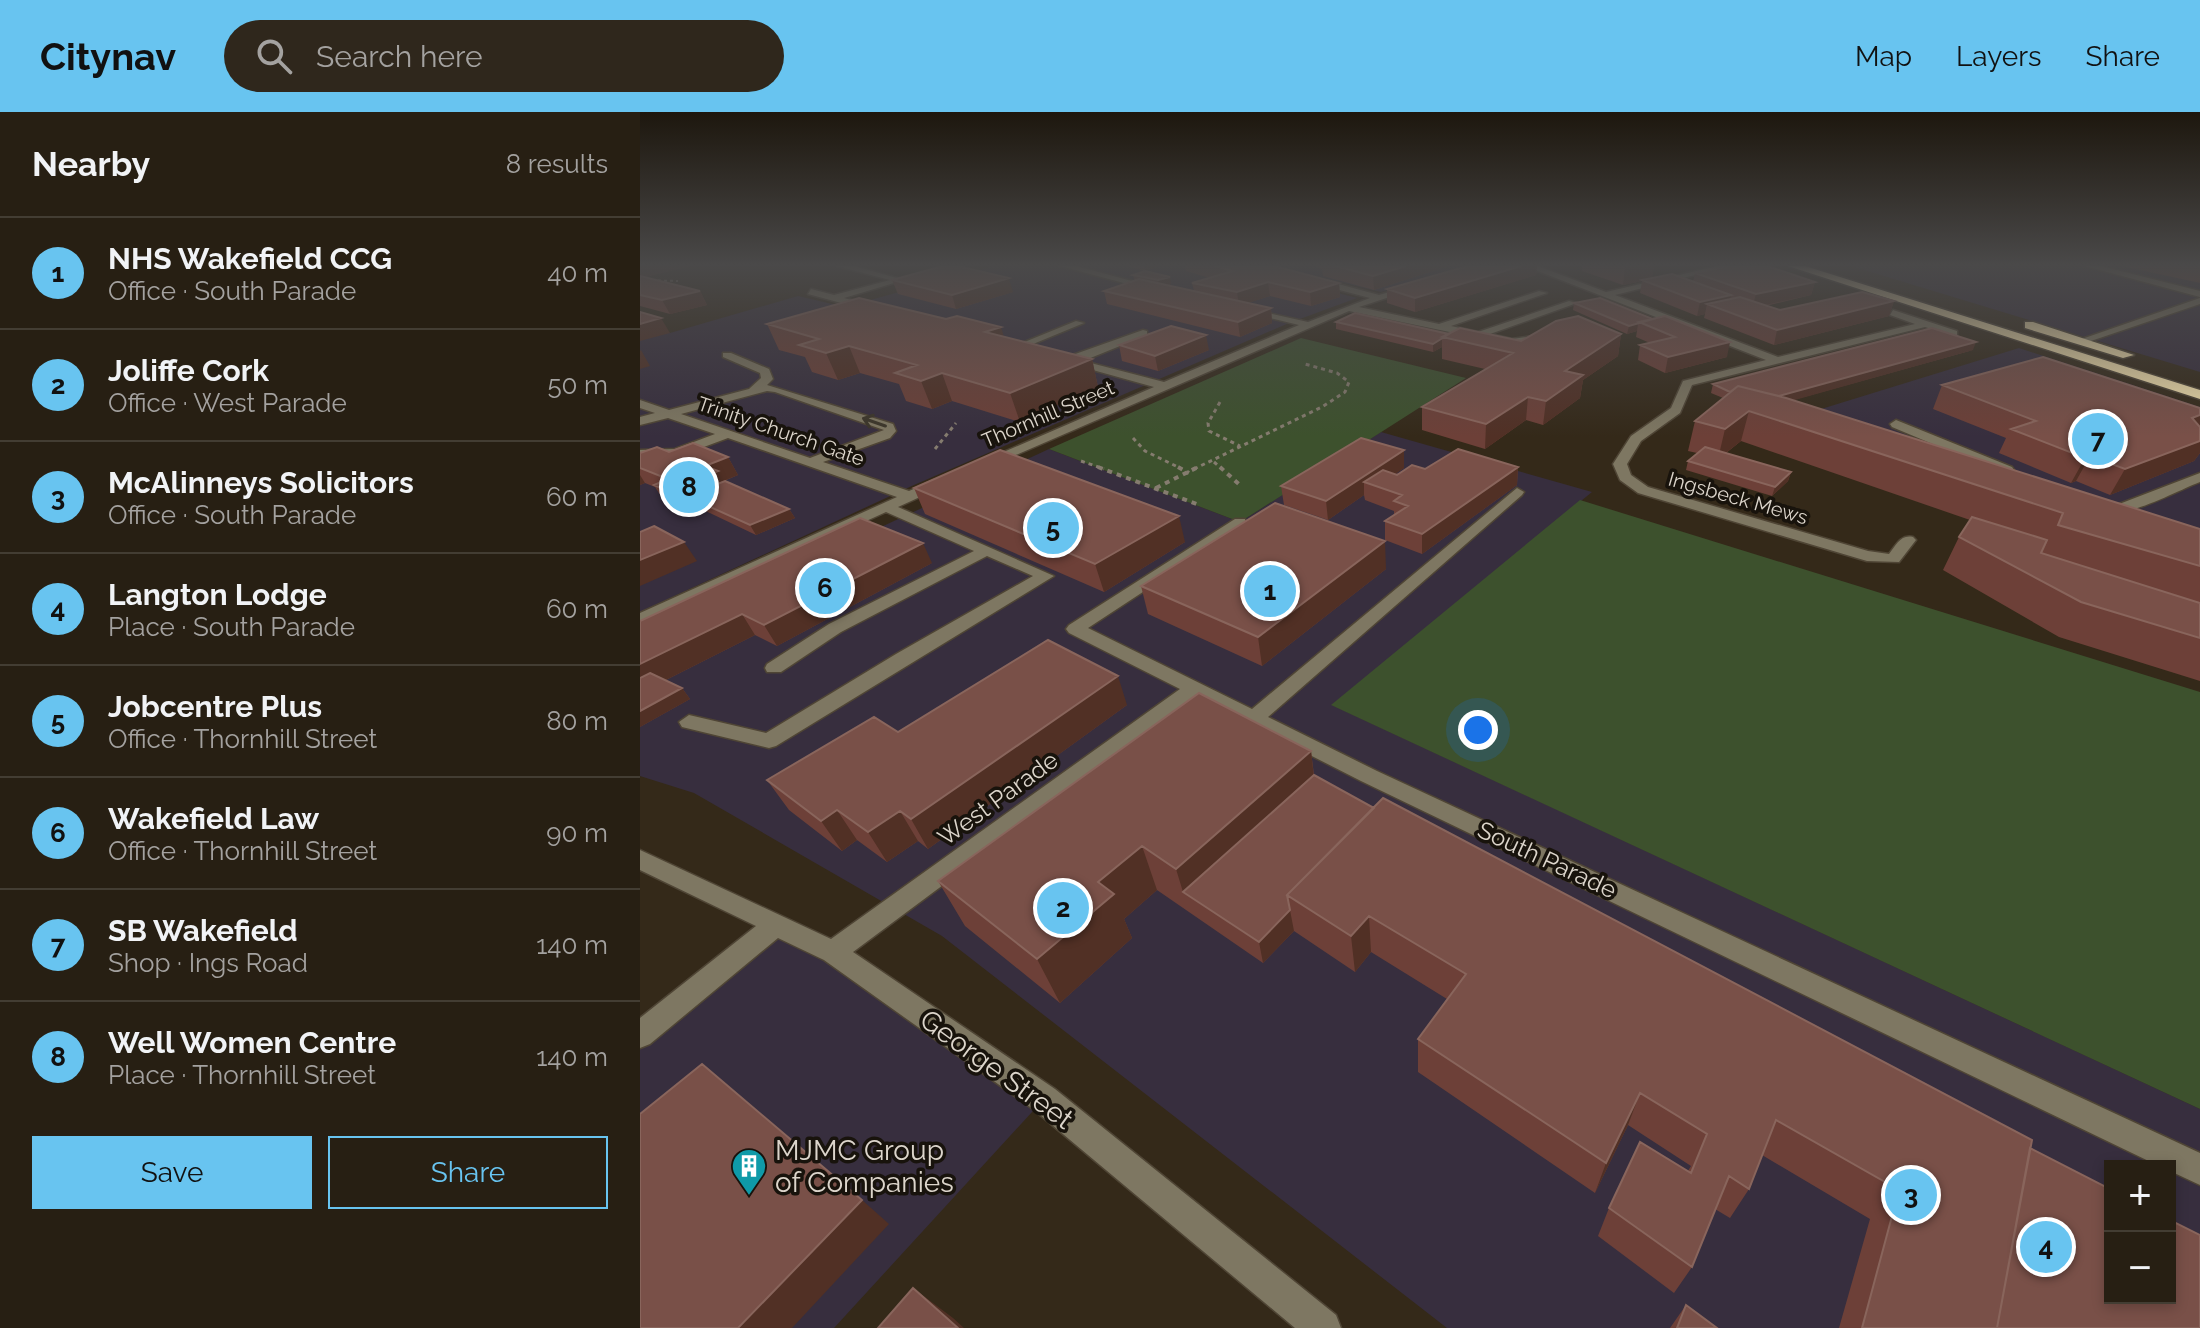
<!DOCTYPE html>
<html lang="en">
<head>
<meta charset="utf-8">
<style>
  :root { --surface:#271f13; --page:#2f271c; --text:#f1f3f6; --muted:#a4a2a0; --line:#433d33; --accent:#68c4f0 }
  body { margin:0; font-family:Raleway,sans-serif; background:var(--page); color:var(--text) }
  .controls { position:absolute; right:24px; bottom:24px; display:grid; overflow:hidden; border-radius:0px; box-shadow:0 4px 12px #0003 }
  .controls button { width:72px; height:72px; display:grid; place-items:center; padding:0; border:0; border-bottom:2px solid var(--line); background:var(--surface); color:var(--text); font:40px sans-serif }
  .you { position:absolute; left:838px; top:618px; width:28px; height:28px; margin:-20px; border:6px solid #fff; border-radius:50%; background:#1a73e8; box-shadow:0 0 0 12px #1a73e833 }
  .badge { display:grid; place-items:center; width:52px; height:52px; border-radius:50%; background:var(--accent); color:#111; font-size:26px; font-weight:700 }
  .pin { position:absolute; translate:-50% -50%; border:4px solid #fff; box-shadow:0 2px 8px #0006 }
  .list { margin:0; padding:0; list-style:none }
  h2 { display:flex; justify-content:space-between; align-items:center; height:104px; margin:0; padding:0 32px; font-size:34px }
  h2 small { font-size:26px; font-weight:400; color:var(--muted) }
  .list li { display:grid; grid-template-columns:52px 1fr auto; gap:24px; align-items:center; box-sizing:border-box; height:112px; padding:0 32px; border-top:2px solid var(--line) }
  .list b { display:block; font-size:30px; white-space:nowrap }
  .list p { margin:0; font-size:26px; white-space:nowrap; color:var(--muted) }
  .list em { font-size:26px; font-style:normal; color:var(--muted) }
  .actions { display:flex; gap:16px; padding:24px 32px }
  .actions a { flex:1; padding:18px 0; border:2px solid var(--accent); border-radius:0px; text-align:center; font-size:28px; color:var(--accent) }
  .actions .main { background:var(--accent); color:#111 }
  .icon { flex:none; width:44px; height:44px; fill:none; stroke:currentColor; stroke-width:2; stroke-linecap:round; stroke-linejoin:round }
  .map { position:relative; flex:none; width:1560px; height:1216px; overflow:hidden }
  header { display:flex; align-items:center; gap:48px; box-sizing:border-box; height:112px; padding:0 40px; background:var(--accent); color:#111 }
  header strong { font-size:38px }
  nav { display:flex; gap:44px; margin-inline-start:auto; font-size:28px }
  .search { width:560px; height:72px; background:var(--page); display:flex; align-items:center; gap:20px; box-sizing:border-box; padding:0 28px; border-radius:44px; color:var(--muted); font-size:30px }
  main { display:flex }
  aside { flex:1; background:var(--surface) }
  .map>svg:first-child { display:block }
  .commercial { fill:#372e3e; fill-rule:evenodd }
  .green { fill:#3d512d }
  .lines { fill:none; stroke-linecap:round; stroke-linejoin:round }
  .minor-casing { stroke:#4f4535; stroke-width:3 }
  .highway-casing { stroke:#4f4535; stroke-width:3 }
  .path-far2 { stroke:#857c6f; stroke-width:2; stroke-dasharray:3 3; stroke-linecap:butt }
  .path-far1 { stroke:#857c6f; stroke-width:3; stroke-dasharray:4 4; stroke-linecap:butt }
  .path { stroke:#857c6f; stroke-width:4; stroke-dasharray:5 5; stroke-linecap:butt }
  .minor { fill:#7e7762; fill-rule:evenodd }
  .highway { fill:#f4e1ad; fill-rule:evenodd }
  .wall { fill:#6d4038 }
  .shaded-wall { fill:#513025 }
  .building { fill:#795048; stroke:#89655c; stroke-width:2 }
  .oneway { stroke:#3c362a }
  .labels { text-anchor:middle; stroke-width:7; stroke-linejoin:round; paint-order:stroke }
  .far-street-label { font-size:20px; fill:#dcd5cb; stroke:#18130c }
  .street-label { font-size:24px; fill:#dcd5cb; stroke:#18130c }
  .near-street-label { font-size:28px; fill:#dcd5cb; stroke:#18130c }
  .near-poi-label { font-size:28px; fill:#dcd5cb; stroke:#18130c; text-anchor:start }
</style>
</head>
<body>
<header>
<strong>Citynav</strong>
<div class="search"><svg class="icon" aria-label="search" viewBox="0 0 24 24"><circle cx="10" cy="10" r="6"/><path d="M15 15l6 6"/></svg>Search here</div>
<nav><a>Map</a><a>Layers</a><a>Share</a></nav>
</header>
<main>
<aside>
<h2>Nearby<small>8 results</small></h2>
<ul class="list">
<li><span class="badge">1</span><div><b>NHS Wakefield CCG</b><p>Office · South Parade</p></div><em>40 m</em></li>
<li><span class="badge">2</span><div><b>Joliffe Cork</b><p>Office · West Parade</p></div><em>50 m</em></li>
<li><span class="badge">3</span><div><b>McAlinneys Solicitors</b><p>Office · South Parade</p></div><em>60 m</em></li>
<li><span class="badge">4</span><div><b>Langton Lodge</b><p>Place · South Parade</p></div><em>60 m</em></li>
<li><span class="badge">5</span><div><b>Jobcentre Plus</b><p>Office · Thornhill Street</p></div><em>80 m</em></li>
<li><span class="badge">6</span><div><b>Wakefield Law</b><p>Office · Thornhill Street</p></div><em>90 m</em></li>
<li><span class="badge">7</span><div><b>SB Wakefield</b><p>Shop · Ings Road</p></div><em>140 m</em></li>
<li><span class="badge">8</span><div><b>Well Women Centre</b><p>Place · Thornhill Street</p></div><em>140 m</em></li>
</ul>
<div class="actions"><a class="main">Save</a><a>Share</a></div>
</aside>
<div class="map">
<svg width="1560" height="1216" viewBox="0 0 1560 1216">
  <rect width="100%" height="100%" fill="#342919"/>
  <path class="commercial" d="M353,154H594L717,186L649,211L274,373L0,500V211L30,221L158,184L205,195Z
    M635,154H828L741,180Z
    M1211,154H1560V260Z
    M1379,236L1560,295V447L1152,306Z
    M741,320L952,380L692,593L1560,997V1216H807L302,824L54,681L0,664V527L409,337L600,410ZM1470,1054H1530V1186H1470Z
    M137,812L404,987L194,1216H0V928Z"/>
  <path class="green" d="M661,226L826,266L600,410L409,337Z
    M940,388L1560,580V997L691,593Z"/>
  <g class="lines">
    <g class="minor-casing">
      <path id="minor" d="M197,154H214L264,168L204,186L234,194L231,199L168,182L171,177L194,183L250,168Z
        M420,154H436L518,176L514,179Z
        M885,154H898L966,180L1078,154H1091L975,183L1138,245L1275,212L1250,203L1253,198L1317,219V223L1313,224L1285,215L1052,273L1040,301L1001,329L987,352L991,363L1008,375L1228,439L1249,442C1256,433 1261,422 1273,425L1276,428L1259,450L1227,449L998,381L980,368L973,352L991,324L1031,296L1043,269L1126,248Z
        M1445,154H1461L1560,179V185Z
        M676,166L739,183L774,173V177L719,195L799,212L899,179L907,181L811,214L838,220L929,189L937,191L850,222L872,227L909,222L914,225L872,233L709,199L348,355L336,352L514,275L424,250V246L503,218L507,219V223L443,249L524,270L659,213L605,200V196L668,210L730,186L673,171Z
        M1560,186V192L1445,231L1436,229Z
        M436,209L444,211L381,237L372,235Z
        M83,241H91L129,257L133,267L127,273L253,312L256,319L250,326L183,350L269,379L294,368H304V374L258,395L414,464L136,634L129,636L42,615L39,610L49,603L126,621L256,542L393,464L347,444L201,520L141,560H127L125,556L127,552L189,512L334,439L246,400L0,512V501L257,385L88,326L37,345L0,346V338L35,337L75,322L28,306L0,313V305L15,301L0,296V288L29,298L109,277L121,266L120,261L83,245ZM127,279L135,280L244,318L170,346L41,302Z
        M1256,308L1372,355L1374,358L1362,361L1252,315L1250,312Z
        M1560,361V370C1536,379 1476,413 1456,397L1463,393L1474,394Z
        M877,376L884,380L882,383L628,605L737,659L1560,1041V1073L1530,1059V1054H1519L721,669L556,585L213,840L415,977L696,1203L701,1216H655L393,997L184,848L138,826L10,932L0,936V906L116,814L0,758V738L191,827L540,577L429,521L426,517L429,513L595,407H605V413L448,516L612,597Z"/>
    </g>
    <g class="highway-casing">
      <path id="highway" d="M1148,154H1165L1560,278V287Z
        M1385,210H1393L1494,243L1483,246L1385,216Z"/>
    </g>
    <path class="path-far2" d="M0,168L38,169"/>
    <path class="path-far1" d="M580,290L568,311L569,319L600,334
      M493,326L505,339L542,357
      M295,337L316,311
      M441,349L464,357
      M574,350L582,357
      M554,357L682,295L705,280L709,270L697,261L665,252"/>
    <path class="path" d="M458,355L559,393
      M538,355L549,361
      M580,355L602,375
      M516,376L558,355"/>
    <use href="#minor" class="minor"/>
    <use href="#highway" class="highway"/>
  </g>
  <path class="wall" d="M0,154H50L4,165L60,179L67,193L30,202L0,194Z
    M486,154H519L505,159Z
    M545,154H634L699,171L700,185L671,194L630,184L607,191L631,196L632,211L600,225L467,192L464,179L495,169L493,163L531,172L526,173L554,179L552,171L570,166L546,159Z
    M674,154H808L734,178L683,164L682,157Z
    M828,154H897L896,163L775,200L747,191V177Z
    M942,154H1014L1012,166L1053,170L1055,161L1175,170L1171,183L1125,194L1140,198L1254,189L1249,204L1134,233L1064,206L1065,202L1057,204L1000,181L1002,169L983,173L942,159Z
    M1483,154H1560V171L1491,156Z
    M252,168L373,180L316,197L258,182Z
    M960,186L1087,245L1025,261L998,248L1000,233L1010,231L996,225L997,219L987,222L933,198L934,191Z
    M696,210L881,229L981,222L978,244L943,268L940,286L903,313L886,308L845,337L782,318V295L845,257L802,247V235L793,240L696,217Z
    M127,212L364,225L452,247L458,275L380,310L312,289L292,297L266,289L259,272L220,261L198,268L172,260L165,245L139,238Z
    M479,233L569,238L518,259L482,249Z
    M1333,238L1153,288L1560,417V569L1419,525L1303,458L1319,425L1330,408L1101,329L1086,341L1151,360L1148,369L1132,384L1046,358L1048,349L1057,341L1048,339L1055,309L1083,286L1071,281L1073,272Z
    M1302,273L1560,296V341L1554,349L1470,383L1436,369L1431,371L1359,341L1366,326L1293,297Z
    M29,340L88,345L98,363L84,369L149,397L155,406L116,423L51,392L39,397L26,392L15,375L5,371L0,373V341Z
    M878,355L877,373L782,442L745,428V409L754,403V399L725,388L724,383L688,408L644,393L641,374L764,356L755,362L785,357Z
    M274,376L545,430L464,480L285,402Z
    M292,451L137,534L115,523L26,568L42,576L50,587L0,615V509Z
    M746,457L622,554L508,502L501,474Z
    M487,593L288,737L278,729L247,750L217,728L202,739L149,698L127,668L258,620Z
    M671,639L674,663L734,696L1390,1036L1560,1216H1199L1230,1107L1122,1043L1109,1077L1090,1106L1075,1097L1052,1155L1034,1181L958,1124L969,1096L1048,1059L1051,1054L988,1013L955,1081L778,960V927L807,887L731,840L715,860L654,819L623,851L517,778L484,807L492,826L420,891L325,814L298,769Z
    M1046,1193L1077,1216H1030Z"/>
  <path class="shaded-wall" d="M0,154H50L2,166L0,163Z
    M504,154H519L505,159Z
    M766,154H808L734,178L733,164Z
    M881,154H897L896,163L775,200V186Z
    M1014,154L1012,167L1002,168V169L983,173L985,155Z
    M530,165L531,172L520,175L518,168Z
    M369,166L373,180L316,197L312,183Z
    M628,170L630,184L599,194L597,180Z
    M1175,170L1171,183L1112,196L1116,182Z
    M699,171L700,185L671,194L670,180Z
    M60,179L67,193L30,202L22,188Z
    M1091,183L1088,197L1067,192L1065,202L1057,204L1060,190Z
    M1254,189L1249,204L1134,233L1137,218Z
    M631,196L632,211L600,225L598,210Z
    M21,206L30,221L0,229V212Z
    M998,212L997,219L987,222L989,214Z
    M361,215L369,241L345,220Z
    M981,222L978,244L943,268L940,286L903,313L906,289L925,259Z
    M566,223L569,238L518,259L515,244Z
    M802,227V235L793,240V232Z
    M1090,230L1087,245L1025,261L1028,245Z
    M1336,230L1333,238L1112,300L1114,291Z
    M209,234L220,261L198,268L186,241Z
    M1,238L10,254L0,257V239Z
    M452,247L458,275L380,310L370,281Z
    M302,261L312,289L292,297L281,269Z
    M888,285L886,308L845,337L846,312Z
    M1109,299L1101,329L1078,347L1085,317Z
    M1560,303V317L1552,306Z
    M1560,329V341L1554,349L1470,383L1485,357Z
    M764,338V356L737,375L724,370V383L688,408L686,389Z
    M1450,344L1436,369L1431,371L1445,346Z
    M88,345L98,363L46,384L51,392L39,397L27,379L65,354Z
    M878,355L877,373L782,442V422Z
    M1151,360L1148,369L1132,384L1135,375Z
    M0,363L5,371L0,373Z
    M149,397L155,406L116,423L110,413Z
    M539,404L545,430L464,480L455,452Z
    M745,429L746,457L622,554L618,525Z
    M44,430L57,449L0,474V448Z
    M283,431L292,451L137,534L124,513Z
    M102,502L115,523L0,581V552Z
    M478,564L487,593L288,737L271,707Z
    M42,576L50,587L0,615V599Z
    M671,639L676,684L543,780L536,757Z
    M197,698L217,728L202,739L181,709Z
    M260,699L278,729L247,750L228,720Z
    M502,734L517,778L484,807L492,826L420,891L397,847L458,770Z
    M650,798L654,819L623,851L619,830Z
    M729,804L731,840L715,860L711,824Z
    M1000,981L988,1013L955,1081L966,1051Z
    M222,1088L249,1112L152,1216H98Z
    M273,1176L313,1206L324,1216H318Z"/>
  <path class="building" d="M303,154H318L369,166L312,183L252,168Z
    M575,154H634L699,171L670,180L628,170L597,180L552,171L593,159Z
    M695,154H766L733,164Z
    M828,154H881L775,186L747,177Z
    M1090,154H1127L1175,170L1116,182L1055,161Z
    M505,159L530,165L518,168L493,163Z
    M1032,162L1091,183L1060,190L1002,168Z
    M0,164L60,179L22,188L0,183Z
    M499,167L631,196L598,210L464,179Z
    M1222,180L1254,189L1137,218L1067,192L1100,185L1140,198Z
    M219,186L306,207L317,204L361,215L345,220L452,247L370,281L302,261L281,269L255,261L277,253L209,234L186,241L159,233L179,227L127,212Z
    M960,186L1013,207L989,214L934,191Z
    M0,200L21,206L0,212Z
    M715,201L809,222L793,232L696,210Z
    M938,204L981,222L925,259L943,263L906,289L888,285L846,312L782,295L873,241L802,225L820,216L881,229L916,209Z
    M1025,204L1090,230L1028,245L1000,233L1035,225L999,210Z
    M531,214L566,223L515,244L479,233Z
    M1292,216L1336,230L1139,284L1098,274L1090,280L1073,272Z
    M1403,245L1560,296V303L1552,306L1560,315V329L1485,357L1450,344L1445,346L1371,317L1396,309L1302,273Z
    M1098,274L1146,286L1560,417V454L1418,413L1423,401L1109,299L1085,317L1055,309Z
    M721,326L764,338L686,389L641,374Z
    M53,331L88,345L65,354L78,359L27,379L14,373L28,367L0,356V341L17,335L29,340Z
    M1065,335L1151,360L1135,375L1048,349Z
    M818,337L878,355L782,422L745,409L768,394L754,389L762,383L724,370L743,358L757,363L772,353L785,357Z
    M360,338L539,404L455,452L274,376Z
    M85,369L149,397L110,413L46,384Z
    M635,391L745,429L618,525L501,474Z
    M1332,405L1407,428L1401,441L1560,491V526L1441,490L1319,425Z
    M220,406L283,431L124,513L102,502L0,552V509Z
    M14,414L44,430L0,448V420Z
    M408,528L478,564L271,707L260,699L228,720L197,698L181,709L127,668L234,605L258,620Z
    M10,561L42,576L0,599V566Z
    M559,581L671,639L536,757L502,734L458,770L474,782L397,847L298,769Z
    M674,663L734,696L647,783L650,798L619,830L543,780Z
    M743,686L1392,1028L1357,1216H1222L1259,1078L1136,1008L1109,1077L1089,1064L1052,1155L969,1096L1000,1030L1051,1061L1067,1022L1000,981L966,1051L778,927L826,862L729,804L711,824L647,783Z
    M62,952L222,1088L98,1216H0V1002Z
    M1390,1036L1470,1077V1186H1530V1108L1560,1123V1216H1357Z
    M273,1176L318,1216H238Z
    M1046,1193L1077,1216H1037Z"/>
  <defs><path id="oneway-shaft" d="M-6 0H5M1.5-3L5.5 0L1.5 3" fill="none" stroke-width="1.6" stroke-linecap="round" stroke-linejoin="round" transform="scale(2)"/></defs>
  <use class="oneway" href="#oneway-shaft" transform="translate(234 310) rotate(-161)"/>
  <linearGradient id="sky" x2="0" y2="1"><stop stop-color="#1d170e"/><stop offset="0.47" stop-color="#4a4949"/><stop offset="1" stop-color="#4a4949" stop-opacity="0"/></linearGradient>
  <rect width="1560" height="325" fill="url(#sky)"/>
  <defs>
    <g id="building-pin" transform="scale(1.8)"><path d="M0 17L-7.5 6A9.5 9.5 0 1 1 7.5 6Z" fill="#0f9aa8" stroke="#18130c"/><path d="M-4-6H4V6H1V3H-1V6H-4ZM-2.5-4.3h1.7v1.8h-1.7ZM.8-4.3h1.7v1.8H.8ZM-2.5-1h1.7V.8h-1.7ZM.8-1h1.7V.8H.8Z" fill="#fff"/></g>
  </defs>
  <g fill-rule="evenodd">
    <use href="#building-pin" x="109" y="1054"/>
  </g>
  <g class="labels">
    <g class="far-street-label">
      <text transform="translate(408 302) rotate(-23)" y="7">Thornhill Street</text>
      <text transform="translate(141 319) rotate(19)" y="7">Trinity Church Gate</text>
      <text transform="translate(1098 386) rotate(16)" y="7">Ingsbeck Mews</text>
    </g>
    <g class="street-label">
      <text transform="translate(358 687) rotate(-36)" y="8">West Parade</text>
      <text transform="translate(907 748) rotate(25)" y="8">South Parade</text>
    </g>
    <g class="near-street-label">
      <text transform="translate(357 957) rotate(36)" y="10">George Street</text>
    </g>
    <g class="near-poi-label">
      <text x="135" y="1048">MJMC Group<tspan x="135" dy="32">of Companies</tspan></text>
    </g>
  </g>
</svg>
<div class="controls">
<button>+</button>
<button>−</button>
</div>
<div class="you"></div>
<div class="pin badge" style="left:630px;top:479px">1</div>
<div class="pin badge" style="left:423px;top:796px">2</div>
<div class="pin badge" style="left:1271px;top:1083px">3</div>
<div class="pin badge" style="left:1406px;top:1135px">4</div>
<div class="pin badge" style="left:413px;top:416px">5</div>
<div class="pin badge" style="left:185px;top:476px">6</div>
<div class="pin badge" style="left:1458px;top:327px">7</div>
<div class="pin badge" style="left:49px;top:375px">8</div>
</div>
</main>
</body>
</html>
